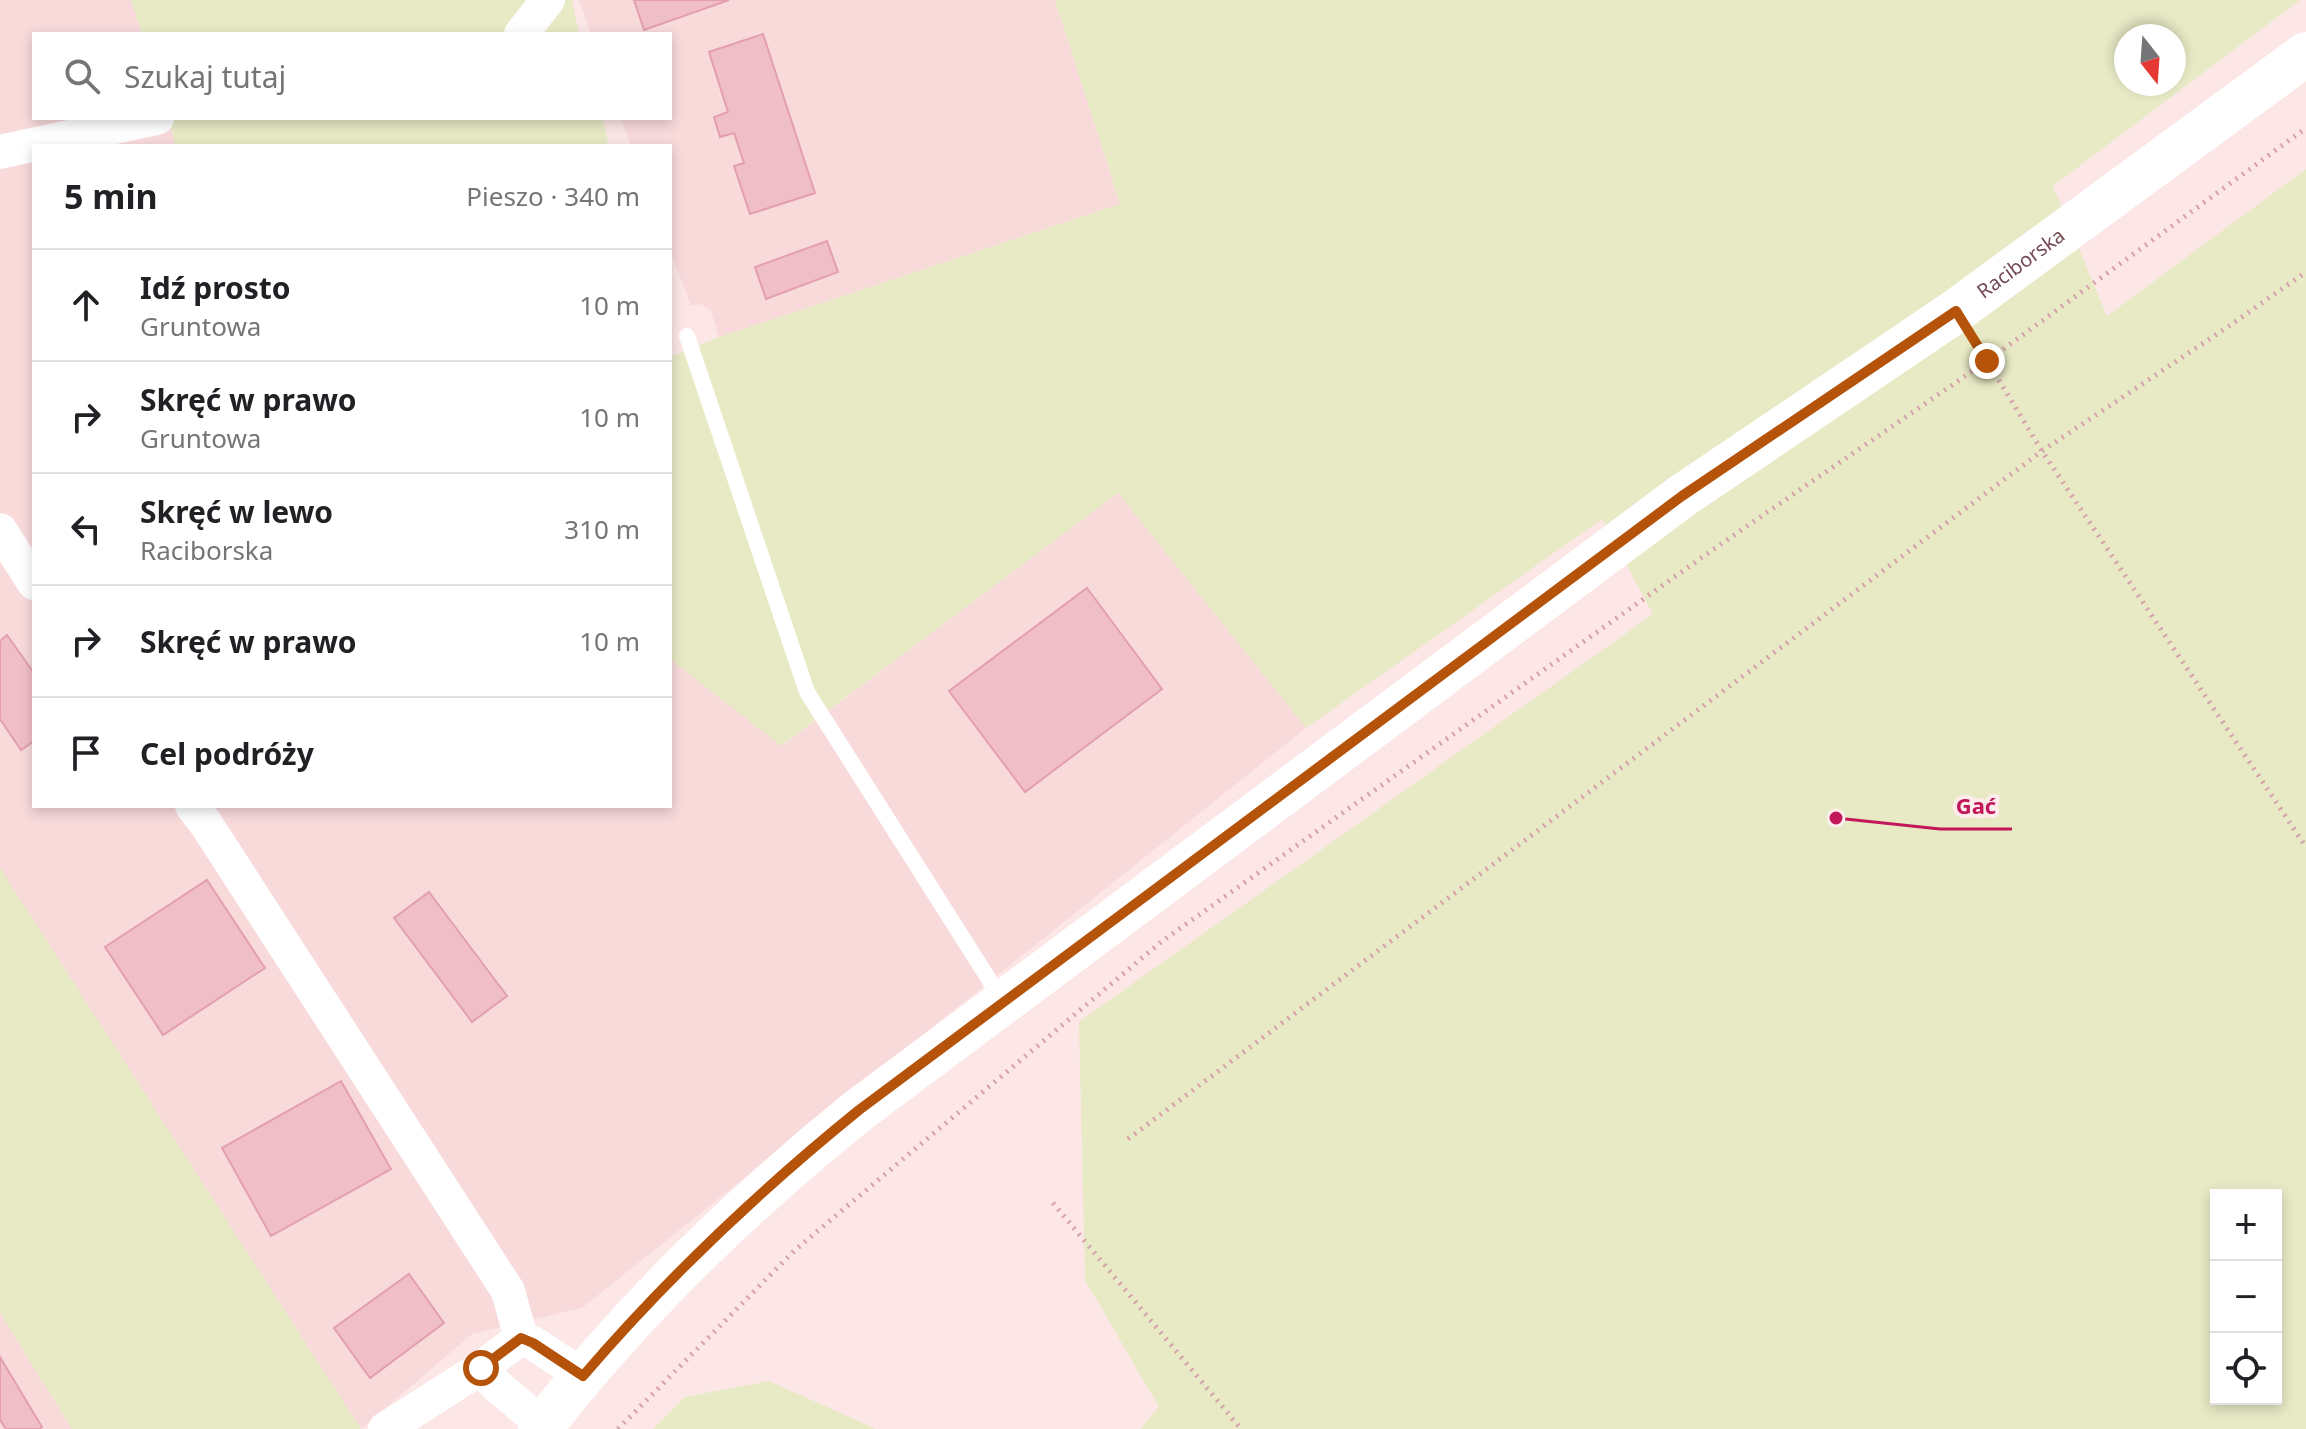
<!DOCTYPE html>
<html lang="pl">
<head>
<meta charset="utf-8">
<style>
  :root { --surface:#fff; --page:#f6f6f6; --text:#202124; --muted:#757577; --line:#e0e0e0 }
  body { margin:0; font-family:"Noto Sans",sans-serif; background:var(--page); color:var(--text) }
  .controls { position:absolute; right:24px; bottom:24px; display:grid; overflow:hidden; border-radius:0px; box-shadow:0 4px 12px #0003 }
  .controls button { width:72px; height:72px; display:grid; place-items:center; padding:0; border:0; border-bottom:2px solid var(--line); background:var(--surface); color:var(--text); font:40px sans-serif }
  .compass { position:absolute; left:2114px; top:24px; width:72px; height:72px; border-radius:50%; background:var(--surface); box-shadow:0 4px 12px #0003; rotate:163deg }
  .stop { position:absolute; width:24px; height:24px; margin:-18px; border:6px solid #b45309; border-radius:50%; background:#fff }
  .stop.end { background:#b45309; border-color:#fff; box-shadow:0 2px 8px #0008 }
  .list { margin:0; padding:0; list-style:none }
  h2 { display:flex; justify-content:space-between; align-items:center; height:104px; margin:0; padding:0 32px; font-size:34px }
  h2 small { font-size:26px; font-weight:400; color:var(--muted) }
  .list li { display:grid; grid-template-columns:52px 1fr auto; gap:24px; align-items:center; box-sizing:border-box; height:112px; padding:0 32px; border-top:2px solid var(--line) }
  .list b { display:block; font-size:30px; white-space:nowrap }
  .list p { margin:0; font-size:26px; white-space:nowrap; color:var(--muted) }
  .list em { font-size:26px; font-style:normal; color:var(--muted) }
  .icon { flex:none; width:44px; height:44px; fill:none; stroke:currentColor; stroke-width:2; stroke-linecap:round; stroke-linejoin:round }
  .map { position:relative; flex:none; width:2306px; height:1429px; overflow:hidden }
  .search { position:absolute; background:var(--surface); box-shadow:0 4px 12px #0003; left:32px; top:32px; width:640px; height:88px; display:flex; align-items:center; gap:20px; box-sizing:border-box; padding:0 28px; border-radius:0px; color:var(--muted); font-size:30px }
  .panel { position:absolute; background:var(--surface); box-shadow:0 4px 12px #0003; left:32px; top:144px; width:640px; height:664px; border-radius:0px }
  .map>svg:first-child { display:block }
  .residential { fill:#f8dadb }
  .green { fill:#e8e9c5; fill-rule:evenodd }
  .building { fill:#f0bec7; stroke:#e39fac; stroke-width:2 }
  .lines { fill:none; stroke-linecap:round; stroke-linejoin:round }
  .path { stroke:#d5a1ab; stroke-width:5; stroke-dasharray:2 6; stroke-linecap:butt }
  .service { stroke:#fff; stroke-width:16 }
  .minor { stroke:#fff; stroke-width:34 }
  .secondary { stroke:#fff; stroke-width:44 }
  .route { stroke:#b45309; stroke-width:10 }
  .labels { text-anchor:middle; stroke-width:8; stroke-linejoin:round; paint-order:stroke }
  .street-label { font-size:20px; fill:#744b54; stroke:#ffedec }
  .leader { fill:none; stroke:#c2185b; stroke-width:3 }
  .callout-dot { fill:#c2185b; stroke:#ffedec; stroke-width:3 }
  .callout-label { font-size:22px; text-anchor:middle; font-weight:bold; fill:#c2185b; stroke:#ffedec; stroke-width:8; stroke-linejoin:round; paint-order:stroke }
</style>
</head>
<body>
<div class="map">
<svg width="2306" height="1429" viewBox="0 0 2306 1429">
  <rect width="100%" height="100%" fill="#fce7e6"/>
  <path class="residential" d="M0,0H131L142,34H34V118H168L176,146H34V806H670V659L782,746L1118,493L1306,728L582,1308L472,1334L361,1429L0,869Z
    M579,0H1055L1120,204L719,337L711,311L700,304L691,306L670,250V146H631L621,118H670V34H591Z
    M0,1313L72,1429H0Z"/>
  <path class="green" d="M131,0H572L579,34H142Z
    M1055,0H2300L2053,186L2107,316L2306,169V1429H1140L1159,1407L1085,1280L1079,1022L1653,614L1602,519L1306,728L1118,493L781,746L670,659V357L719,337L1120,204ZM2126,36H2174V84H2126ZM2216,1195H2276V1399H2216Z
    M168,118H602L609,146H176Z
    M0,868L361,1429H72L0,1313Z
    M769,1381L876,1429H653L685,1397Z"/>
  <path class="building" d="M634,0H729L644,30Z
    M763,34L815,193L750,214L734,166L744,163L734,133L720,137L714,117L728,112L709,52Z
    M827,241L838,272L766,299L755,267Z
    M1087,588L1162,689L1025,792L949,691Z
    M7,635L34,673V741L21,750L0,719V641Z
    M207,880L265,968L163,1035L105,947Z
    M429,892L507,996L472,1022L394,918Z
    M341,1081L391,1169L271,1236L222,1148Z
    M409,1274L444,1323L370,1378L334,1328Z
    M0,1357L42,1427L39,1429H6L0,1420Z"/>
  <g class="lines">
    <path class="path" d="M1978,346L2042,451L2306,847
      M1128,1139L2042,451L2229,326L2306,272
      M1053,1203L1241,1429
      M618,1429L795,1250L1161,942L1711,551L1987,361L2306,128"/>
    <path class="service" d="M687,336L807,692L1002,1000"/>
    <path class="minor" d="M521,34L548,0
      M0,152L157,118
      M0,530L34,583
      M192,806L206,824L508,1291L521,1338
      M521,1338L533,1343L583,1376
      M481,1368L495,1384L543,1425
      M385,1429L481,1368L521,1338"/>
    <path class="secondary" id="s1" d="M540,1429C633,1309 741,1205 859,1110L1682,496L1956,311L2306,54"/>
  </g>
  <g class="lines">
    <path class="route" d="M481,1368L521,1338L533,1343L583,1376C667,1278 759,1191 859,1110L1682,496L1956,311L1987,361"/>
  </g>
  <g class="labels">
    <g class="street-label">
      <text dy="7" stroke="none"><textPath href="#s1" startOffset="1890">Raciborska</textPath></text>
    </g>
  </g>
  <path class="leader" d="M1836 818L1940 829H2012"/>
  <circle class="callout-dot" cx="1836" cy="818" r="8"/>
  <g class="callout-label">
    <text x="1976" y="814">Gać</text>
  </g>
</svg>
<div class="controls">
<button>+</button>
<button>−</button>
<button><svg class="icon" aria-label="locate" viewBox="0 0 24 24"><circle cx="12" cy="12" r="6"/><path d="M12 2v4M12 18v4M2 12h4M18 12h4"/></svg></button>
</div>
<svg class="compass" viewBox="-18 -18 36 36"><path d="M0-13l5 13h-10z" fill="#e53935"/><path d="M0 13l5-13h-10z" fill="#757577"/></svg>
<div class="stop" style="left:481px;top:1368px"></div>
<div class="stop end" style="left:1987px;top:361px"></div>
<div class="search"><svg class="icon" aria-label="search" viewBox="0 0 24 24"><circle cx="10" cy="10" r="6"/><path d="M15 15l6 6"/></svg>Szukaj tutaj</div>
<section class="panel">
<h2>5 min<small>Pieszo · 340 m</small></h2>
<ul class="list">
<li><svg class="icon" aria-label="ahead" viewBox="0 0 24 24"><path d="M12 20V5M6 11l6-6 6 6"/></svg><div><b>Idź prosto</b><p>Gruntowa</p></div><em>10 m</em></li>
<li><svg class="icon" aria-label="right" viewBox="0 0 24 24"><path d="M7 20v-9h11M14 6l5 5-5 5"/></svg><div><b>Skręć w prawo</b><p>Gruntowa</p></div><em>10 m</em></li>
<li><svg class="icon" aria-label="left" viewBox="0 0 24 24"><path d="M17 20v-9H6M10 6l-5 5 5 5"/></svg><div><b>Skręć w lewo</b><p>Raciborska</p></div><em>310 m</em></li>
<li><svg class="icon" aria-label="right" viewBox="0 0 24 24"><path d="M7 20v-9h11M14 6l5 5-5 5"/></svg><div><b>Skręć w prawo</b></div><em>10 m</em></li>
<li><svg class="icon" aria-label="arrive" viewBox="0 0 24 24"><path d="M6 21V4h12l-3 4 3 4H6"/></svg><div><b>Cel podróży</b></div></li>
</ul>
</section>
</div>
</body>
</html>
